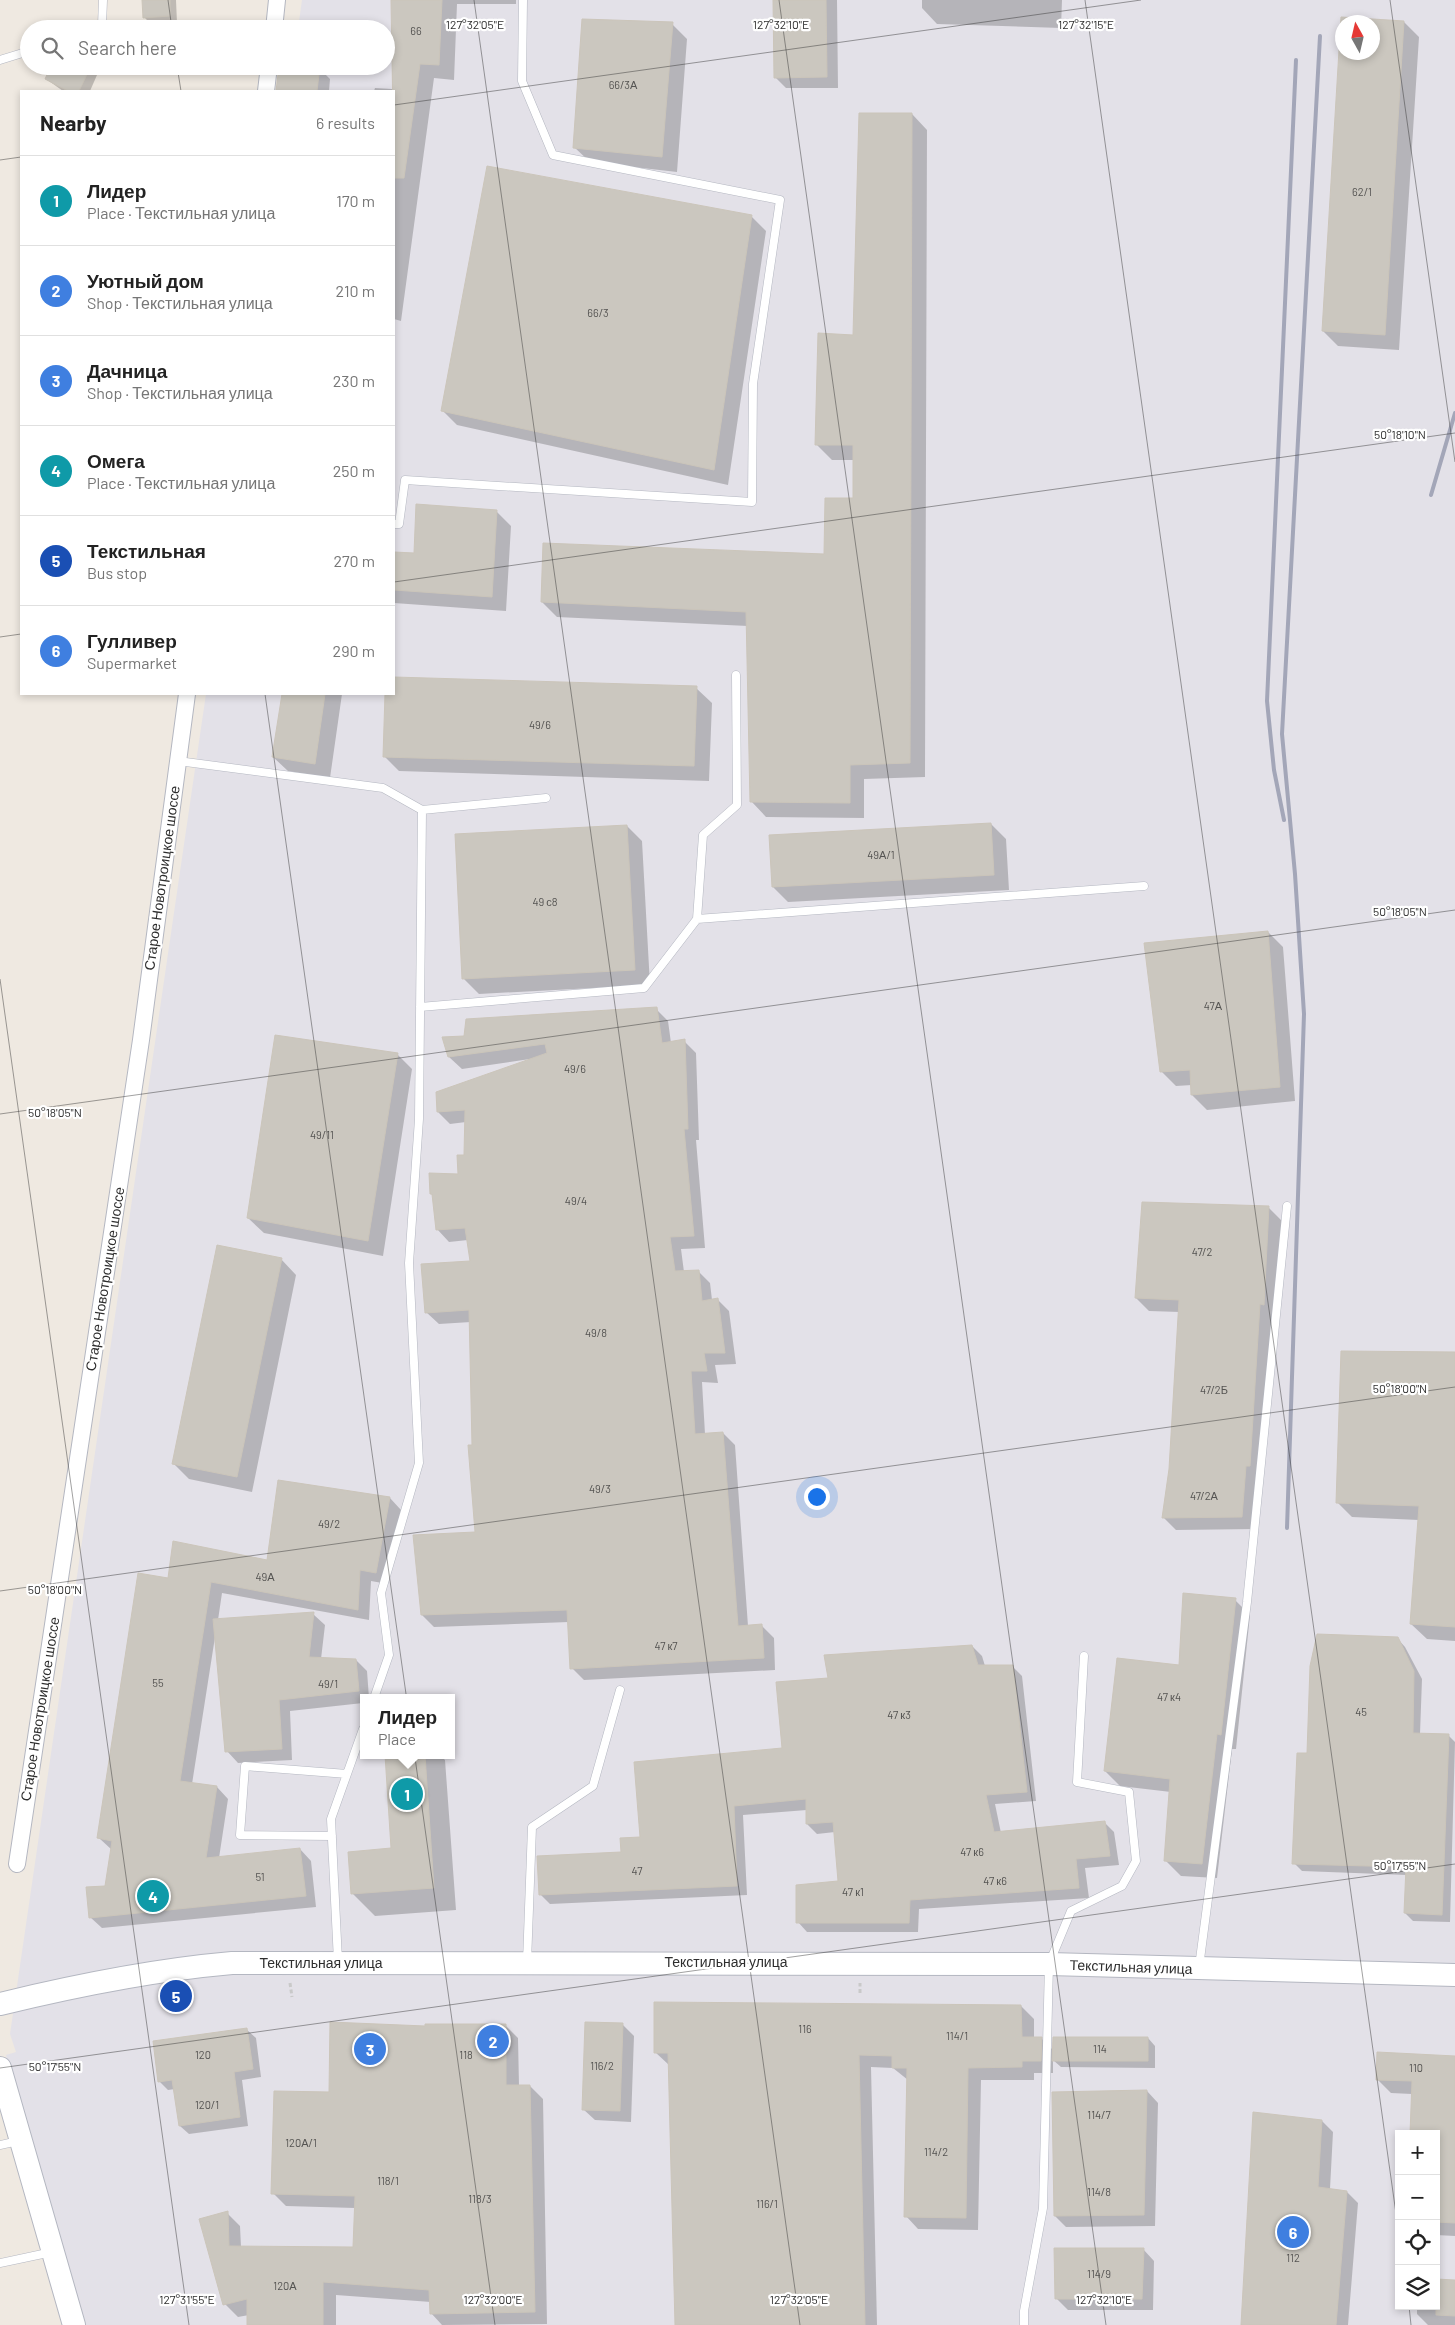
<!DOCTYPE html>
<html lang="en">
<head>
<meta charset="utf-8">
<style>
  :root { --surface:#fff; --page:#f6f6f6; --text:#222; --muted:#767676; --line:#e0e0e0; --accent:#4264fb }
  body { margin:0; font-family:Barlow,sans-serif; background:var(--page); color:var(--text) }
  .controls { position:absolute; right:15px; bottom:15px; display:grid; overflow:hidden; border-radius:0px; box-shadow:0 2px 8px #0003 }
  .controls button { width:45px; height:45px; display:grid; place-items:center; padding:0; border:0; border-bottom:1px solid var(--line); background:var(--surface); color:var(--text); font:25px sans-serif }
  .compass { position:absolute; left:1335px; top:15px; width:45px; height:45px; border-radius:50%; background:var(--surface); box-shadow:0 2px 8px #0003; rotate:352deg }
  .you { position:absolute; left:816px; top:1496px; width:18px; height:18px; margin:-12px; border:4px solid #fff; border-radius:50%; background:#1a73e8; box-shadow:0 0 0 8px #1a73e833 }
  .badge { display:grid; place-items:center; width:32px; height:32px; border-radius:50%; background:var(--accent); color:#fff; font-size:16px; font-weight:700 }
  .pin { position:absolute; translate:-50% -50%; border:2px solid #fff; box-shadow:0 1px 5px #0006 }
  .popup { position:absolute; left:360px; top:1694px; width:95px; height:65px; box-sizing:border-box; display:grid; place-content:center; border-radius:0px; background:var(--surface); filter:drop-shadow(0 1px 4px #0005); font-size:16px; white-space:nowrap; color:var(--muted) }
  .popup b { font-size:19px; color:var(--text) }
  .popup::after { content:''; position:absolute; left:50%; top:100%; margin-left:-10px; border:10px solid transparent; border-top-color:var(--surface) }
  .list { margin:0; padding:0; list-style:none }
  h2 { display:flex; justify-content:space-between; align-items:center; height:65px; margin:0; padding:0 20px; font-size:21px }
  h2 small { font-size:16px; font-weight:400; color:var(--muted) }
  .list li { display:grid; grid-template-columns:32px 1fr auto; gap:15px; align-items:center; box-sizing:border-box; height:90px; padding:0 20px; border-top:1px solid var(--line) }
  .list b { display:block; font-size:19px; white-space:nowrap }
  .list p { margin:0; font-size:16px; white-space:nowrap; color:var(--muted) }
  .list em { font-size:16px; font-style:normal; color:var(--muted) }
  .icon { flex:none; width:28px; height:28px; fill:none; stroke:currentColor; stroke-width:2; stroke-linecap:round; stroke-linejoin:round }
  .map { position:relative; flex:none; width:1455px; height:2325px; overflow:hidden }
  .search { position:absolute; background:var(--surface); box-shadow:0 2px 8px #0003; left:20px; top:20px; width:375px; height:55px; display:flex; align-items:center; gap:12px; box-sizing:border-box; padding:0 18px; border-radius:28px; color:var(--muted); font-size:19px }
  .panel { position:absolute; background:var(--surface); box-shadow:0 2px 8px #0003; left:20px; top:90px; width:375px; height:605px; border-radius:0px }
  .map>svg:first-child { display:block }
  .industrial { fill:#e3e1e8; fill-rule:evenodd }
  .shadow { fill:#0003; fill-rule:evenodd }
  .building { fill:#cbc7bf; stroke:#cbc5ba; fill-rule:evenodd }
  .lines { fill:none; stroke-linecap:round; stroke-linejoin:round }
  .lane-casing { stroke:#b4b7c1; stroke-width:9 }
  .street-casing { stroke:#b4b7c1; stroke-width:18 }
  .secondary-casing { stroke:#b4b7c1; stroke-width:24 }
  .path { stroke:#c9c9c9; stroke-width:3; stroke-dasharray:4 2.5; stroke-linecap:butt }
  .lane { stroke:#fff; stroke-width:8 }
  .street { stroke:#fff; stroke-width:16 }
  .secondary { stroke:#fff; stroke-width:22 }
  .rail { stroke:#a3a6b8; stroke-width:4 }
  .ticks { fill:none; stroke:#2e2e2e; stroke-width:1; stroke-opacity:0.45 }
  .labels { text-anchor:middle; stroke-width:4.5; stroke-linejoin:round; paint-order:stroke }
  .number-label { font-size:11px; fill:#555452 }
  .street-label { font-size:14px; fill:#2e2e2e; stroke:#fff }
  .ticks-label { font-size:12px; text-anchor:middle; fill:#2e2e2e; stroke:#fff; stroke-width:4.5; stroke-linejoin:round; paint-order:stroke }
</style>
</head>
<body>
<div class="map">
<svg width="1455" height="2325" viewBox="0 0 1455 2325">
  <rect width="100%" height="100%" fill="#efe9e1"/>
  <path class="industrial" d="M302,0H1455V2325H84L6,2055L16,2052L10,2034L206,694H394V91H289L293,66H386V29H298ZM1342,22H1372V52H1342ZM363,1698H451V1755H363ZM1399,2134H1436V2306H1399Z"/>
  <path class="shadow" d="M143,0H176L177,23L151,24L144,17Z
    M392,0H516V4H457L454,80L434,78L401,321L394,319V91H374L375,88L392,89Z
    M774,0H837L838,88H786L775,77Z
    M922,0H1062L1061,28L937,24L922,8Z
    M1343,18L1404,22L1419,37L1399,350L1338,346L1323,331ZM1342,22H1372V52H1342Z
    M672,24L687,39L677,172L590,162L574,147Z
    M279,66L319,68L330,79L329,91H277Z
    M90,67L97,75L90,91H63L46,79Z
    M912,114L927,130L925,777L864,779V818L766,817L751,801L748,626L557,617L542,602L825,555L854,499V460H832L817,445L854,337Z
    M751,216L766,231L728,485L457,425L442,410Z
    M496,511L511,526L506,611L394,603V554L416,555Z
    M394,678L696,688L712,703L709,781L399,771L384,756L386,694H394Z
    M283,694H342L330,778L288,771L273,757Z
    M991,824L1006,839L1009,890L788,902L773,887Z
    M627,826L642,841L650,985L479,994L464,979Z
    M1268,932L1283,947L1295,1101L1207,1110L1192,1095V1085L1176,1086L1161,1071Z
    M656,1009L668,1021L671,1043L684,1041L696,1053L699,1140H696L705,1248L681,1249L684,1272L698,1271L710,1283L712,1300L717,1299L729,1311L736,1364L715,1365L718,1383L702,1382L705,1434L723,1433L735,1445L748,1626H762L774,1638L775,1670L584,1680L572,1668L569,1622L434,1627L422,1615L477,1533L471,1322L439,1324L426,1312L471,1262L468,1240L449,1242L437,1229L434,1196L431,1194L460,1175L465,1156L466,1122L450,1124L438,1112L530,1059L462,1069L449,1057L465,1037Z
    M397,1054L412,1069L383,1256L264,1233L248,1218Z
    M1269,1208L1282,1221L1277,1317L1255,1529L1176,1530L1163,1517L1170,1469L1180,1312L1149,1311L1136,1298Z
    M281,1259L296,1275L252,1492L189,1479L174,1464Z
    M1455,1354V1641L1427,1639L1411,1624L1419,1520L1352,1517L1337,1502Z
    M390,1498L401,1510L388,1584L371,1581L369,1620L222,1593L218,1620L313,1614L325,1625L321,1659L356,1660L367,1671L369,1698H363V1703L290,1711L292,1760L238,1763L227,1751L215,1637L192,1784L217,1787L228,1799L219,1858L300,1849L311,1861L316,1907L102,1928L90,1917L106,1887L112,1850L99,1838L170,1580L268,1562Z
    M1235,1600L1250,1615L1236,1749H1232L1217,1878L1181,1876L1166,1861L1171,1792L1120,1786L1105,1771L1180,1666Z
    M1397,1638L1405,1647L1422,1679L1420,1734L1448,1735L1455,1742L1450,1922L1413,1921L1405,1913L1407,1875L1302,1871L1294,1863L1308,1755Z
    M972,1646L982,1656L985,1666H1012L1022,1676L1036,1801L995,1804L1001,1833L1104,1822L1114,1832L1119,1865L1085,1868L1089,1898L919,1909L918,1932H807L798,1922L839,1882L835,1832L817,1834L807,1824V1810L743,1815L747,1895L550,1904L540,1894L622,1853L641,1838L783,1750L830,1679Z
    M386,1755H440L445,1760L456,1910L375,1916L352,1893L392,1850Z
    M1021,2006L1034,2019V2038H1041L1054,2051L1148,2038L1155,2046V2068L1061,2067L1053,2060V2073H1034V2080H981L978,2230L918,2229L906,2216L908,2080L893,2068L871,2067L877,2325H676L669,2065L655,2052Z
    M622,2024L634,2036L631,2122L595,2120L583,2109Z
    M505,2025L518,2038L519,2086H530L543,2099L547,2324L442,2325L431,2313V2302L336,2295V2325H248L249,2315L238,2317L225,2304L227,2213L240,2226L241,2247L354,2249L355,2208L286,2206L273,2193L330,2093L426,2028Z
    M247,2030L256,2038L261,2077L242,2080L248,2126L189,2134L180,2126L175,2089L168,2090L159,2081Z
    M1455,2058V2236L1436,2235V2134L1412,2094L1391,2093L1377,2079Z
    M1147,2091L1158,2103L1155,2226L1066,2227L1055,2216Z
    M1322,2121L1333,2132L1330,2189L1347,2192L1358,2203L1348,2325H1243Z
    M1143,2249L1154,2261L1153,2310H1068L1057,2299Z
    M1455,2281V2325H1428L1417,2314V2306H1436Z"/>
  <path class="building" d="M142,0H170V16L143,18Z
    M391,0H442L439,65L420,64L404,178H394Z
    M773,0H826L827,77L774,78Z
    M1341,17L1404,21L1385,335L1322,331ZM1342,22H1372V52H1342Z
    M582,19L673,22L662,157L573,148Z
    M51,66H91L79,91H68L45,79Z
    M279,66H320L317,91H276Z
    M859,113H912L910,763L850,765V803L750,802L746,612L541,602L543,543L824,554L825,498H853V445H815L818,333L853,335Z
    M487,166L752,215L714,470L441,411Z
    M416,504L497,510L492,597L394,590V552L414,553Z
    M394,677L697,686L694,766L383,757L385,694H394Z
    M282,694H325L315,764L272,757Z
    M991,823L994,875L772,887L769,835Z
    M627,825L635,970L462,979L455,834Z
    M1268,931L1280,1087L1191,1095L1190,1070L1160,1072L1144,943Z
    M657,1007L662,1043L685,1039L688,1129H684L694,1236L670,1237L675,1271L699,1270L702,1301L718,1298L725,1353H704L707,1371H691L695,1434L723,1432L738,1626L762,1624L764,1658L570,1669L567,1610L421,1615L413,1535L475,1532L468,1445H472L469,1310L425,1313L421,1264L470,1261L465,1228L436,1230L432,1194H430L429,1173L458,1174L457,1155H464L465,1110L437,1112L436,1092L547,1053L545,1044L448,1057L442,1037L464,1036L466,1019Z
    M275,1035L398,1053L368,1241L247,1218Z
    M1142,1202L1269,1206L1264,1305L1260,1304L1250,1466H1246L1242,1517L1162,1518L1169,1469L1179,1300L1135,1298Z
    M217,1245L282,1258L237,1477L172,1464Z
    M1341,1351L1455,1352V1627L1410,1624L1419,1506L1336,1503Z
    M278,1480L390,1497L376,1573L360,1570L358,1610L211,1582L180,1781L217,1786L206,1858L300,1848L306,1896L89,1918L86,1887L105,1886L112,1841L97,1838L138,1573L168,1578L173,1541L267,1560Z
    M1183,1593L1236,1598L1221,1735L1217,1734L1202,1864L1164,1861L1170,1779L1104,1771L1117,1658L1179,1665Z
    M314,1612L309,1657L356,1659L359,1691L279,1700L282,1749L225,1752L213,1619Z
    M1317,1634L1398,1637L1414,1671L1413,1733L1449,1734L1442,1915L1404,1913L1406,1867L1292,1864L1297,1753H1307L1310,1666Z
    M972,1645L978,1665H1013L1027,1792L986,1795L994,1832L1105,1821L1110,1856L1076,1859L1079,1888L910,1900L909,1923H796V1885L838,1881L833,1822L806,1824V1799L734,1806L737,1886L539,1895L537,1856L621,1852L620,1838L640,1837L634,1762L782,1748L776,1682L828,1678L824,1655Z
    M385,1755H425L434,1888L351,1894L348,1852L391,1848Z
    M654,2002L1021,2005L1022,2037H1042L1041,2061H1022V2067L968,2068L966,2218L904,2217L907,2068H892V2056L859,2055L865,2325H675L668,2053H654Z
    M330,2022L425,2026V2024H506V2085H530L535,2312L430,2314L429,2290L323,2282V2325H247V2299L223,2305L199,2219L228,2211L229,2246L353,2247L355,2196L271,2194L274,2091L329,2092Z
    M585,2022L623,2023L620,2111L582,2110Z
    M247,2028L253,2069L234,2072L240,2117L179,2126L172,2080L158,2082L153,2041Z
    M1053,2037H1148V2061H1052Z
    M1377,2052L1455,2056V2223L1436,2222V2134H1410L1412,2081L1376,2080Z
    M1147,2090L1144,2215L1054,2216L1052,2092Z
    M1253,2112L1322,2120L1318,2187L1347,2191L1336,2325H1241Z
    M1054,2248H1144L1142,2299H1055Z
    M1436,2279L1455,2280V2316L1436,2315Z"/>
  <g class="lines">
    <g class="lane-casing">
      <path id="lane" d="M92,29L102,25L103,0
        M0,60L29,51
        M394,524H399L405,480L752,502L753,384L780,200L553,155L522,81L523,0
        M178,761L383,788L422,810
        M697,919L703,835L737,805L736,675
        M420,1007L644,988L697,919L1144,886
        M374,1698L389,1655L381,1593L419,1463L409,1263L419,1119L422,810L546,798
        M332,1836L240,1835L245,1766L347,1774
        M338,1961L331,1819L363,1729
        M527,1962L532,1827L593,1786L620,1690
        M1199,1967L1247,1602L1287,1206
        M0,2145L18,2141
        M0,2263L52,2252
        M1024,2325V2311L1043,2208L1049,1964L1071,1911L1122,1886L1136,1861L1129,1792L1077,1782L1084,1656"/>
    </g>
    <g class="street-casing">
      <path id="street" d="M274,29L277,0
        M266,91L269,66
        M17,1864L141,1040L187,694"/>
    </g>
    <g class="secondary-casing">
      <path id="secondary" d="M0,2004C78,1985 152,1970 232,1963L1049,1964L1455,1975
        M0,2068L74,2325"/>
    </g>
    <path class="path" d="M290,1983L292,1997
      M860,1993V1983"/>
    <use href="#lane" class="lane"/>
    <use href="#street" class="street"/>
    <use href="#secondary" class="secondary"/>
    <path class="rail" d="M1431,495L1455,413
      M1284,820L1274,770L1267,701L1296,60
      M1287,1528L1304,1014L1295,874L1282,734L1320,36"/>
  </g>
  <path class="ticks" d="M168,0L172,29M474,0L800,2325M779,0L1106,2325M1085,0L1399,2235M1390,0L1455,462M177,66L181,91M394,105L1141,0M0,160L21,157M394,582L1455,433M0,637L21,634M265,694L495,2325M0,979L189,2325M0,1114L1455,910M0,1591L1455,1387M0,2068L1455,1864M1409,2306L1411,2325"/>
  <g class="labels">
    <g class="number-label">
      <text x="416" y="35">66</text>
      <text x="623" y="89">66/3А</text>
      <text x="1362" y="196">62/1</text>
      <text x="598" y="317">66/3</text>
      <text x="540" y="729">49/6</text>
      <text x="881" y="859">49А/1</text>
      <text x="545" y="906">49 с8</text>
      <text x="1213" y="1010">47А</text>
      <text x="575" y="1073">49/6</text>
      <text x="322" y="1139">49/11</text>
      <text x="576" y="1205">49/4</text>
      <text x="1202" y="1256">47/2</text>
      <text x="596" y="1337">49/8</text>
      <text x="1214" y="1394">47/2Б</text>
      <text x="600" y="1493">49/3</text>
      <text x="1204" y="1500">47/2А</text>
      <text x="329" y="1528">49/2</text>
      <text x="265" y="1581">49А</text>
      <text x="666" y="1650">47 к7</text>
      <text x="158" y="1687">55</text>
      <text x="328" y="1688">49/1</text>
      <text x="1169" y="1701">47 к4</text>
      <text x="1361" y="1716">45</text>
      <text x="899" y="1719">47 к3</text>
      <text x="972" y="1856">47 к6</text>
      <text x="637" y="1875">47</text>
      <text x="260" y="1881">51</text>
      <text x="995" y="1885">47 к6</text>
      <text x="853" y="1896">47 к1</text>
      <text x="805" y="2033">116</text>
      <text x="957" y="2040">114/1</text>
      <text x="1100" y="2053">114</text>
      <text x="203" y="2059">120</text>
      <text x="466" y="2059">118</text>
      <text x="602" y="2070">116/2</text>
      <text x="1416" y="2072">110</text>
      <text x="207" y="2109">120/1</text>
      <text x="1099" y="2119">114/7</text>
      <text x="301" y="2147">120А/1</text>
      <text x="936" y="2156">114/2</text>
      <text x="388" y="2185">118/1</text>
      <text x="1099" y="2196">114/8</text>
      <text x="480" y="2203">118/3</text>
      <text x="767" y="2208">116/1</text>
      <text x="1293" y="2262">112</text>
      <text x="1099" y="2278">114/9</text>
      <text x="285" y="2290">120А</text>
    </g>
    <g class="street-label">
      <text transform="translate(162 878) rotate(-82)" y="5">Старое Новотроицкое шоссе</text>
      <text transform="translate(105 1279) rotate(-81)" y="5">Старое Новотроицкое шоссе</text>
      <text transform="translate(40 1709) rotate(-81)" y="5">Старое Новотроицкое шоссе</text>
      <text x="726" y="1967">Текстильная улица</text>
      <text x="321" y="1968">Текстильная улица</text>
      <text transform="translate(1131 1967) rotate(2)" y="5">Текстильная улица</text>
    </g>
  </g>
  <g class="ticks-label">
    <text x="475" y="29">127°32'05"E</text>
    <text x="781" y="29">127°32'10"E</text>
    <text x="1086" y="29">127°32'15"E</text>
    <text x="1400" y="439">50°18'10"N</text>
    <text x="1400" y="916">50°18'05"N</text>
    <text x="55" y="1117">50°18'05"N</text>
    <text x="1400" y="1393">50°18'00"N</text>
    <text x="55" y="1594">50°18'00"N</text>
    <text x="1400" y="1870">50°17'55"N</text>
    <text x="55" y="2071">50°17'55"N</text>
    <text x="187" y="2304">127°31'55"E</text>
    <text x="493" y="2304">127°32'00"E</text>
    <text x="799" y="2304">127°32'05"E</text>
    <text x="1104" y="2304">127°32'10"E</text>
  </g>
</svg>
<div class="controls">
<button>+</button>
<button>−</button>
<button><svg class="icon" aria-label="locate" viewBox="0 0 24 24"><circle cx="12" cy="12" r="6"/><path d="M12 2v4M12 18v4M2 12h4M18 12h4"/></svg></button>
<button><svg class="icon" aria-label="layers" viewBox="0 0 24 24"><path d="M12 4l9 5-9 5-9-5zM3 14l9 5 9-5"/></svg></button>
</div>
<svg class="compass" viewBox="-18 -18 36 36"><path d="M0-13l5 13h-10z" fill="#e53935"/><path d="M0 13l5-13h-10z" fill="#767676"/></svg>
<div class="you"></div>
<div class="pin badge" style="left:407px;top:1794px;background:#0f9aa8">1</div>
<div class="popup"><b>Лидер</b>Place</div>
<div class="pin badge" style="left:493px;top:2041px;background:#3f7fe0">2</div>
<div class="pin badge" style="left:370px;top:2049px;background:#3f7fe0">3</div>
<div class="pin badge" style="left:153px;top:1896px;background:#0f9aa8">4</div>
<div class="pin badge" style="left:176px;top:1996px;background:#1a4fb4">5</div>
<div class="pin badge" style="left:1293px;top:2232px;background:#3f7fe0">6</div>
<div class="search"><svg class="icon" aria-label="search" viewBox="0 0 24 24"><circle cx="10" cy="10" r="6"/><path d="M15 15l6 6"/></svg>Search here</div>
<section class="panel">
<h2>Nearby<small>6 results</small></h2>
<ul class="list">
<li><span class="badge" style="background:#0f9aa8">1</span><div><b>Лидер</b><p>Place · Текстильная улица</p></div><em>170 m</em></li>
<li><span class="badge" style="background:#3f7fe0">2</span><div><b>Уютный дом</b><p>Shop · Текстильная улица</p></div><em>210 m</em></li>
<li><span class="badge" style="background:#3f7fe0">3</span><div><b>Дачница</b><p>Shop · Текстильная улица</p></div><em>230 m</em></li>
<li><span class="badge" style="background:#0f9aa8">4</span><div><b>Омега</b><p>Place · Текстильная улица</p></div><em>250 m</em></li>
<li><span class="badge" style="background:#1a4fb4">5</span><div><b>Текстильная</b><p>Bus stop</p></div><em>270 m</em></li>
<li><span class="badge" style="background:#3f7fe0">6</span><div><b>Гулливер</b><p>Supermarket</p></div><em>290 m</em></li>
</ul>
</section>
</div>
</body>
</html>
